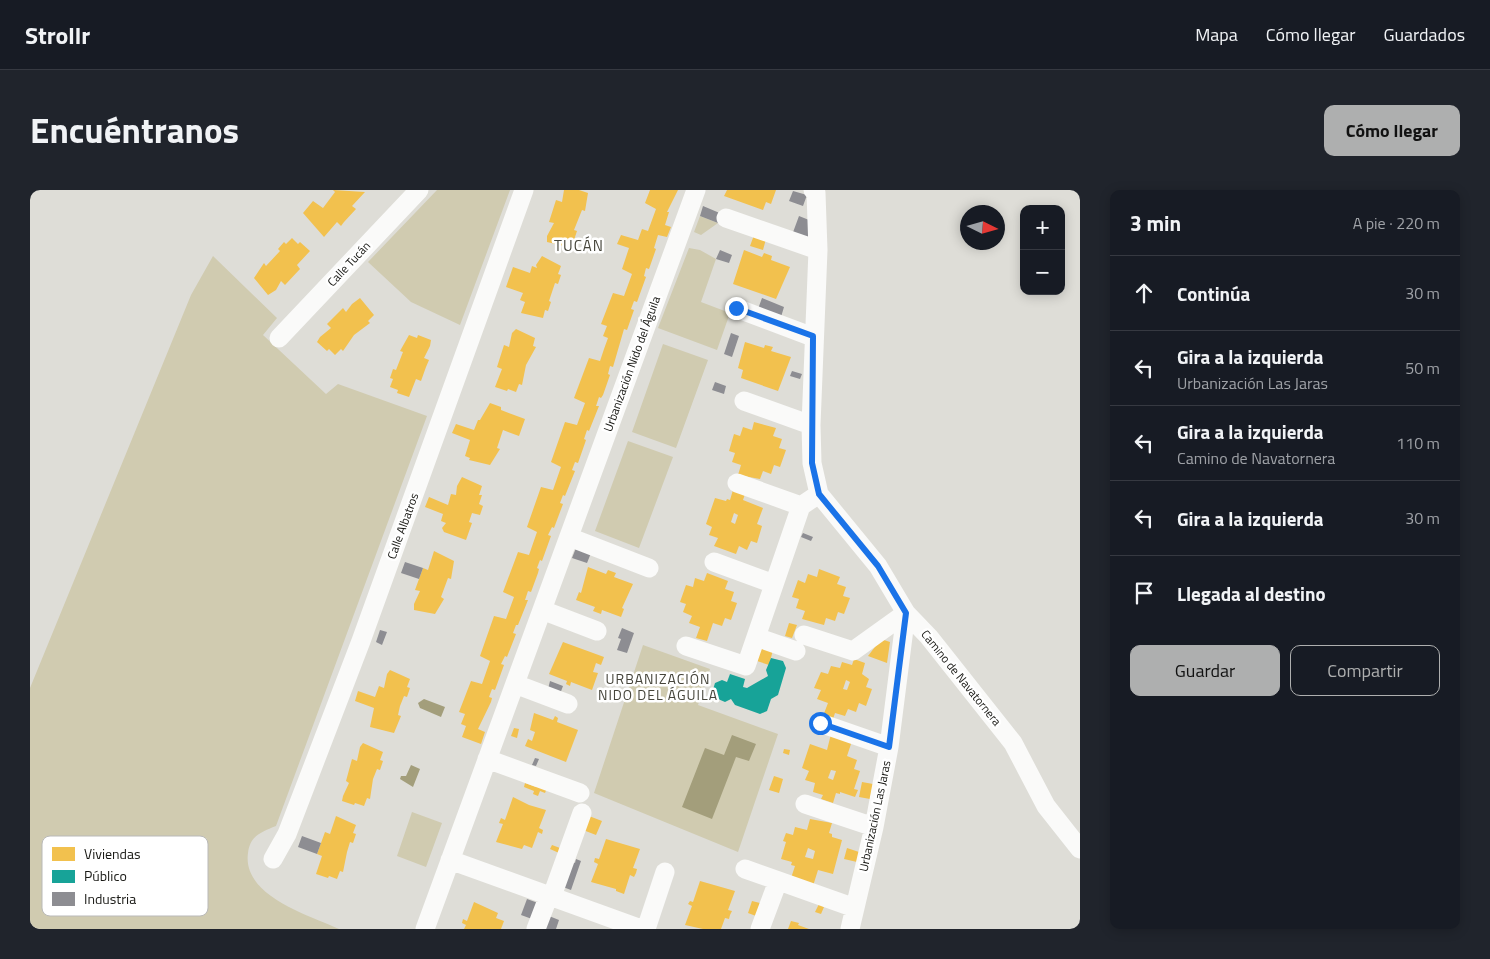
<!DOCTYPE html>
<html lang="es">
<head>
<meta charset="utf-8">
<style>
  :root { --surface:#171b24; --page:#20242c; --text:#f1f3f6; --muted:#9ea1a6; --line:#363941; --accent:#aeafaf }
  body { margin:0; font-family:"Titillium Web",sans-serif; background:var(--page); color:var(--text) }
  .controls { position:absolute; right:15px; top:15px; display:grid; overflow:hidden; border-radius:10px; box-shadow:0 2px 12px #0003 }
  .controls button { width:45px; height:45px; display:grid; place-items:center; padding:0; border:0; border-bottom:1px solid var(--line); background:var(--surface); color:var(--text); font:25px sans-serif }
  .compass { position:absolute; left:930px; top:15px; width:45px; height:45px; border-radius:50%; background:var(--surface); box-shadow:0 2px 12px #0003; rotate:95deg }
  .stop { position:absolute; width:15px; height:15px; margin:-11px; border:4px solid #1a73e8; border-radius:50%; background:#fff }
  .stop.end { background:#1a73e8; border-color:#fff; box-shadow:0 1px 5px #0008 }
  .list { margin:0; padding:0; list-style:none }
  h2 { display:flex; justify-content:space-between; align-items:center; height:65px; margin:0; padding:0 20px; font-size:21px }
  h2 small { font-size:16px; font-weight:400; color:var(--muted) }
  .list li { display:grid; grid-template-columns:32px 1fr auto; gap:15px; align-items:center; box-sizing:border-box; height:75px; padding:0 20px; border-top:1px solid var(--line) }
  .list b { display:block; font-size:19px; white-space:nowrap }
  .list p { margin:0; font-size:16px; white-space:nowrap; color:var(--muted) }
  .list em { font-size:16px; font-style:normal; color:var(--muted) }
  .actions { display:flex; gap:10px; padding:15px 20px }
  .actions a { flex:1; padding:11px 0; border:1px solid var(--accent); border-radius:10px; text-align:center; font-size:18px; color:var(--accent) }
  .actions .main { background:var(--accent); color:#111 }
  .icon { flex:none; width:28px; height:28px; fill:none; stroke:currentColor; stroke-width:2; stroke-linecap:round; stroke-linejoin:round }
  .map { position:relative; flex:none; width:1050px; height:739px; overflow:hidden; border-radius:10px }
  header { display:flex; align-items:center; gap:30px; box-sizing:border-box; height:70px; padding:0 25px; background:var(--surface); border-bottom:1px solid var(--line) }
  header strong { font-size:24px }
  nav { display:flex; gap:28px; margin-inline-start:auto; font-size:18px }
  .intro { display:flex; align-items:center; justify-content:space-between; box-sizing:border-box; height:120px; padding:0 30px }
  h1 { margin:0; font-size:35px }
  .button { padding:12px 22px; border-radius:10px; background:var(--accent); color:#111; font-size:18px; font-weight:700 }
  main { display:flex; gap:30px; padding:0 30px }
  aside { flex:1; background:var(--surface); border-radius:10px; box-shadow:0 2px 12px #0003 }
  .map>svg:first-child { display:block }
  .green { fill:#d0cbb0 }
  .water { fill:#a39e7b }
  .homes { fill:#f2c14e; fill-rule:evenodd }
  .public { fill:#17a398 }
  .industry { fill:#8d8d92 }
  .lines { fill:none; stroke-linecap:round; stroke-linejoin:round }
  .minor { stroke:#fafaf9; stroke-width:19 }
  .route { stroke:#1a73e8; stroke-width:6 }
  .labels { text-anchor:middle; stroke-width:5; stroke-linejoin:round; paint-order:stroke }
  .street-label { font-size:12px; fill:#171713; stroke:#fff }
  .neighbourhood-label { font-size:14px; letter-spacing:1px; fill:#46453b; stroke:#fff }
  .quarter-label { font-size:15px; letter-spacing:1px; fill:#46453b; stroke:#fff }
  .key { fill:#fff; stroke:#b9b9b8; stroke-width:1 }
  .key-label { font-size:14px; fill:#171713 }
</style>
</head>
<body>
<header>
<strong>Strollr</strong>
<nav><a>Mapa</a><a>Cómo llegar</a><a>Guardados</a></nav>
</header>
<div class="intro"><h1>Encuéntranos</h1><a class="button">Cómo llegar</a></div>
<main>
<div class="map">
<svg width="1050" height="739" viewBox="0 0 1050 739">
  <rect width="100%" height="100%" fill="#deddd7"/>
  <path class="green" d="M407,0H480L430,135L381,112L338,72Z
    M670,26L688,33L671,45L664,42Z
    M659,58L670,60L686,69L671,112L700,123L687,160L628,138Z
    M183,66L247,128L233,145L296,204L308,194L397,226L246,636C231,642 220,646 218,663C212,706 279,725 309,739H0V498L161,105Z
    M633,154L678,170L646,258L602,242Z
    M598,251L643,267L609,358L565,341Z
    M613,455L680,479L668,515L748,544L708,662L564,603Z
    M382,622L412,633L396,677L367,666Z"/>
  <path class="water" d="M394,509L415,517L411,527L390,518L388,513Z
    M702,545L726,554L719,571L706,567L682,629L652,617L675,558L694,565Z
    M381,575L390,579L383,597L370,589L371,586H376Z"/>
  <path class="homes" d="M303,0L335,2L322,16L326,19L314,32L311,36L307,32L294,47L273,23L283,11L293,18L305,2Z
    M534,0H549L558,3L555,21L552,20L544,40L547,41L544,50L541,49L538,57L517,52V46L524,33L519,32L526,10L532,12Z
    M620,0H648L637,22H639L635,35L641,37L637,47L628,45L624,58L626,59L619,79L616,78L614,86L616,87L607,112L604,111L601,119L604,120L597,140L594,139L583,177L580,176L578,184L580,185L573,205L571,208L569,207L566,216H569L559,241L557,240L554,249L556,250L555,253L548,273L545,272L542,280L545,281L535,306L533,305L530,313L533,314L524,338L522,337L518,345L521,346L512,371L510,370L507,378L509,379L508,383L501,402L498,401L495,410H498L488,435H486L483,443L486,444L477,467L475,466L471,474L474,475L465,500L462,499L459,507L462,508L461,512L448,539L455,542L451,554L432,547L436,536L431,534L435,524L429,522L441,491L452,494L460,471L450,466L464,426L476,429L484,407L473,402L488,362L499,365L507,342L497,337L511,297L523,300L531,277L521,272L535,232L547,235L555,213L544,208L559,168L570,171L574,159L578,148L573,146L577,136L571,134L583,103L594,106L602,84L592,79L599,58L587,54L591,45L608,50L612,39L618,41L626,19L615,13Z
    M697,0H746L741,14L736,12L733,20L694,6Z
    M724,45L736,49L733,60L720,56Z
    M262,48L268,54L270,52L280,61L267,75L270,79L255,95L251,91L246,100L238,105L224,88L234,73L236,76L250,61L248,59L254,52L256,54Z
    M714,60L732,67L734,63L742,66L741,70L760,77L746,109L703,94Z
    M512,66L531,76L528,84L531,85L528,94L525,93L519,111L521,112L518,121L515,120L513,128L491,123L495,112L490,110L493,103L476,97L483,77L500,83L502,76L507,78L506,75Z
    M330,108L344,125L338,131L340,133L324,145L313,161L311,159L305,165L299,159L297,161L287,152L290,147L301,138L297,134L313,118L316,122L322,114Z
    M486,139L505,148L503,156L506,157L496,175L492,195L489,194L486,202L478,199L477,201L465,197L472,179L467,177L474,155L479,157L482,143Z
    M379,145L387,148L388,145L401,150L400,156L394,168L399,170L396,177L391,191L386,189L379,207L367,203L368,200L360,197L363,189L360,188L363,179L366,180L373,162L370,161Z
    M715,152L734,158L735,155L743,157L741,161L761,167L748,201L711,188L713,180L708,178Z
    M460,213L471,217V220L495,229L489,246L473,240L467,258L470,259L460,275L439,270L440,268L435,266L440,250L422,243L426,234L444,240L448,230H450Z
    M724,232L746,238L743,246L752,249L749,258L756,260L750,277L744,275L741,284L733,281L730,289L708,285L711,275L702,272L705,263L699,261L704,244L710,246L713,237L722,240Z
    M432,287L452,296L449,305H452L449,314L453,316L450,325L442,323L439,332L442,333L436,350L414,342L412,338L416,333L411,331L413,324L395,317L399,307L418,315L421,304L426,305L427,296Z
    M703,300L715,304L713,310L733,318L727,334L732,336L727,353L721,351L717,360L709,356L706,364L684,356L688,348L679,345L682,337L676,334L685,308L696,311L697,309L700,310ZM704,323L708,325L705,334L701,332Z
    M404,361L424,371L421,389L418,388L411,407L414,409L405,424L384,420V414L390,401L385,400L393,378L398,380Z
    M558,377L576,384L578,380L586,383L584,387L603,394L592,418L594,419L591,427L572,420L571,424L563,421L565,417L546,410L549,402L551,403Z
    M789,379L810,387L807,394L816,397L813,406L820,408L814,424L808,422L805,431L796,428L794,435L772,429L775,421L766,418L769,409L762,407L768,390L775,393L778,384L787,387Z
    M677,383L698,391L695,399L704,402L701,411L707,413L701,430L695,428L692,436L683,433L677,451L666,448L670,437L659,433L662,426L653,422L656,414L650,412L656,395L663,397L665,388L674,391Z
    M759,433L767,435L762,448L755,446Z
    M851,449L860,452L857,473L838,466Z
    M533,452L574,467L571,475L566,473L563,482L568,483L562,500L541,492L540,496L536,494L537,491L519,484Z
    M731,456L743,460L739,475L727,471Z
    M824,469L835,473L832,484L839,489L836,497L842,499L836,516L829,513L826,522L818,519L815,526L805,523L803,529L793,526L798,513L787,509L791,500L784,498L791,482L798,484L801,476L810,478L812,472L822,475ZM816,490L820,492L817,500L813,499Z
    M360,480L380,489L377,497L380,498L377,507L374,506L370,516L368,525L371,526L364,543L340,537L344,518L325,511L328,501L345,507L349,496L354,498L357,484Z
    M504,523L523,530L525,526L528,528L527,532L548,540L536,572L495,556L498,549L502,551L505,542L500,540Z
    M484,538L489,539L487,548L481,546Z
    M801,544L822,551L817,566L827,570L824,579L830,581L824,599L828,600L825,607L810,602V604L806,603L803,613L791,609L793,605L783,602L785,593L775,590L779,581L772,578L780,554L797,560ZM801,580L806,581L803,590L798,588Z
    M333,553L353,562L350,570L353,571L350,580L347,579L343,589L340,609L337,608L334,616L325,613L324,615L312,611L313,606L319,593L316,591L322,569L327,571L330,557Z
    M754,559L760,560L759,565L753,563Z
    M744,586L753,589L749,603L739,600Z
    M832,592L843,594L840,609L829,607Z
    M495,593L506,597L507,594L517,598L515,603L510,601L508,606L503,604L504,601L494,597Z
    M483,607L499,615L516,620L509,638L513,640L512,644L508,642L502,658L494,655L492,659L466,652L473,634L469,633L471,628L475,630Z
    M306,626L326,635L323,643L326,644L323,653L320,652L317,662L313,682L310,681L307,689L299,686L298,688L286,684L292,666L287,664L295,642L300,644Z
    M559,626L572,631L566,645L553,640Z
    M780,629L802,633L799,643L802,644V647L812,650L803,684L788,680L783,696L761,688L765,676L761,675L762,672L751,669L756,652L753,651L756,643L763,645L765,637L777,640ZM778,658L785,661L783,669L775,667Z
    M576,649L610,659L603,678L607,679L606,683L604,687L600,685L594,704L586,701V699L561,692L568,674L564,672L565,668L569,669Z
    M522,655L530,658L529,663L520,659Z
    M817,658L829,662L827,672L814,669Z
    M670,691L705,701L698,720L702,721L700,725L699,729L695,728L691,739H673L655,735L662,716L658,714L660,711L663,712Z
    M722,711L730,713L726,726L718,723Z
    M444,712L468,723L466,728L474,731L471,739H434L436,735L432,733L433,729L437,731Z
    M789,714L794,717L791,724L785,722Z
    M761,731L769,733L768,735L779,739H758Z"/>
  <path class="public" d="M741,468L753,471L756,478L748,505L741,509L737,521L730,524L705,515L701,509L695,512L681,506L685,493L692,490L697,492L700,484L715,489L713,497L717,498L738,486L736,480Z"/>
  <path class="industry" d="M763,1L777,5L773,16L759,11Z
    M673,16L692,24L688,33L670,26Z
    M769,26L779,30L778,51L762,45Z
    M690,60L702,65L699,73L686,69Z
    M732,108L754,117L751,127L728,119Z
    M701,143L709,146L702,167L694,164Z
    M762,181L772,184L770,189L760,186Z
    M685,192L696,196L694,204L682,200Z
    M773,343L783,347L781,351L771,347Z
    M546,358L561,363L557,373L542,368Z
    M375,372L393,378L389,389L371,383Z
    M592,438L604,443L597,463L587,460L591,449L588,448Z
    M350,440L357,442L352,455L346,452Z
    M520,491L533,496L530,504L518,499Z
    M505,568L509,569L506,576L502,575Z
    M272,646L291,653L287,664L268,657Z
    M546,669L551,671L541,700L533,697L543,672L545,673Z
    M497,709L508,713L502,729L491,725Z
    M519,726L529,730L526,739H514Z"/>
  <g class="lines">
    <path class="minor" d="M783,0L786,3L788,60L781,235L782,273L789,304L848,376L876,423L899,447L983,553L1016,616L1050,659
      M696,28L788,60
      M706,118L783,147
      M249,148L389,0
      M714,211L781,235
      M707,293L771,316
      M539,347L619,378
      M684,372L744,394
      M512,420L567,441
      M774,445L823,461L876,423
      M726,447L766,461
      M656,456L716,476L771,316L789,304
      M485,494L538,514
      M790,533L859,557
      M457,569L550,603
      M775,614L844,637
      M243,669L257,644L331,451L494,0
      M420,670L611,739
      M715,679L825,718
      M522,706L552,623
      M395,739L666,0
      M506,739L519,705
      M616,739L635,682
      M730,739L748,691
      M820,739L844,637L859,557L876,423"/>
  </g>
  <g class="lines">
    <path class="route" d="M706,118L783,146L782,273L789,304L848,376L876,423L859,557L790,533"/>
  </g>
  <g class="labels">
    <g class="street-label">
      <text transform="translate(319 74) rotate(-47)" y="4">Calle Tucán</text>
      <text transform="translate(602 174) rotate(-70)" y="4">Urbanización Nido del Águila</text>
      <text transform="translate(373 336) rotate(-70)" y="4">Calle Albatros</text>
      <text transform="translate(931 488) rotate(51)" y="4">Camino de Navatornera</text>
      <text transform="translate(845 626) rotate(-78)" y="4">Urbanización Las Jaras</text>
    </g>
    <g class="neighbourhood-label">
      <text x="628" y="494">URBANIZACIÓN<tspan x="628" dy="16">NIDO DEL ÁGUILA</tspan></text>
    </g>
    <g class="quarter-label">
      <text x="549" y="61">TUCÁN</text>
    </g>
  </g>
  <rect x="12" y="646" width="166" height="80" rx="8" class="key"/>
  <rect x="22" y="657" width="23" height="14" fill="#f2c14e"/>
  <rect x="22" y="680" width="23" height="13" fill="#17a398"/>
  <rect x="22" y="702" width="23" height="14" fill="#8d8d92"/>
  <g class="key-label">
    <text x="54" y="669">Viviendas</text>
    <text x="54" y="691">Público</text>
    <text x="54" y="714">Industria</text>
  </g>
</svg>
<div class="controls">
<button>+</button>
<button>−</button>
</div>
<svg class="compass" viewBox="-18 -18 36 36"><path d="M0-13l5 13h-10z" fill="#e53935"/><path d="M0 13l5-13h-10z" fill="#9ea1a6"/></svg>
<div class="stop" style="left:790px;top:533px"></div>
<div class="stop end" style="left:706px;top:118px"></div>
</div>
<aside>
<h2>3 min<small>A pie · 220 m</small></h2>
<ul class="list">
<li><svg class="icon" aria-label="ahead" viewBox="0 0 24 24"><path d="M12 20V5M6 11l6-6 6 6"/></svg><div><b>Continúa</b></div><em>30 m</em></li>
<li><svg class="icon" aria-label="left" viewBox="0 0 24 24"><path d="M17 20v-9H6M10 6l-5 5 5 5"/></svg><div><b>Gira a la izquierda</b><p>Urbanización Las Jaras</p></div><em>50 m</em></li>
<li><svg class="icon" aria-label="left" viewBox="0 0 24 24"><path d="M17 20v-9H6M10 6l-5 5 5 5"/></svg><div><b>Gira a la izquierda</b><p>Camino de Navatornera</p></div><em>110 m</em></li>
<li><svg class="icon" aria-label="left" viewBox="0 0 24 24"><path d="M17 20v-9H6M10 6l-5 5 5 5"/></svg><div><b>Gira a la izquierda</b></div><em>30 m</em></li>
<li><svg class="icon" aria-label="arrive" viewBox="0 0 24 24"><path d="M6 21V4h12l-3 4 3 4H6"/></svg><div><b>Llegada al destino</b></div></li>
</ul>
<div class="actions"><a class="main">Guardar</a><a>Compartir</a></div>
</aside>
</main>
</body>
</html>
